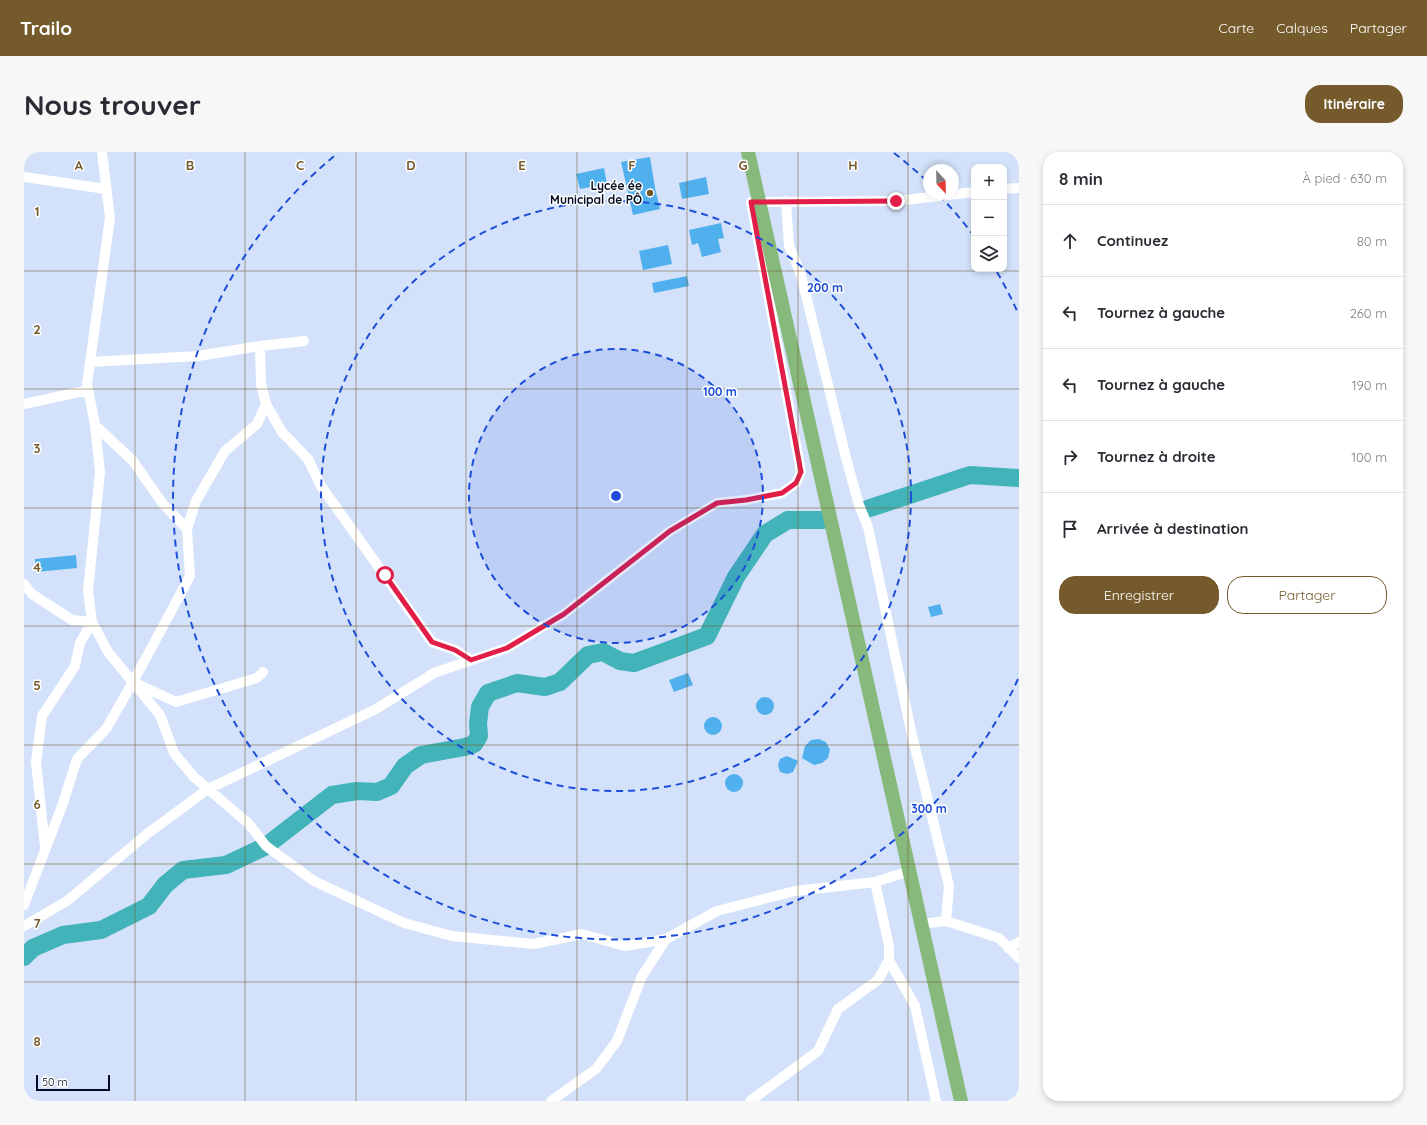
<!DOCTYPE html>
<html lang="fr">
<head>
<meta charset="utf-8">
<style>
  :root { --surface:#fff; --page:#f7f7f7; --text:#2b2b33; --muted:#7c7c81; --line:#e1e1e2; --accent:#755b2c }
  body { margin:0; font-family:Quicksand,sans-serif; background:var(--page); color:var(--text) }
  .controls { position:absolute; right:12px; top:12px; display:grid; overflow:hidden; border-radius:8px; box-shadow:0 2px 6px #0003 }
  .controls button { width:36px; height:36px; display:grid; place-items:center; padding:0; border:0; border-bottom:1px solid var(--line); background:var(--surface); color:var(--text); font:20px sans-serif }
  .compass { position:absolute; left:899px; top:12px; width:36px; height:36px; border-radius:50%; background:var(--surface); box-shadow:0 2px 6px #0003; rotate:158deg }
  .scale { position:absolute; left:12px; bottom:10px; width:74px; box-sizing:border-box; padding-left:4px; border:2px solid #030d21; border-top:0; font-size:11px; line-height:14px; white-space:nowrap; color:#030d21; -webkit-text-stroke:3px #fff; paint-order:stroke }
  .stop { position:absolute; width:12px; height:12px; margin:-9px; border:3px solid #e11d48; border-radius:50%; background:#fff }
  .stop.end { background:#e11d48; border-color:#fff; box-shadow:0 1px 4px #0008 }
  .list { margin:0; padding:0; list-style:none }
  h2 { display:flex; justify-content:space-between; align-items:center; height:52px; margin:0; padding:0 16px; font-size:17px }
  h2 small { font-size:13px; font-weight:400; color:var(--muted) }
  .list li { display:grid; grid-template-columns:26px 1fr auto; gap:12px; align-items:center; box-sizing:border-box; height:72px; padding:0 16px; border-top:1px solid var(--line) }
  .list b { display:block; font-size:15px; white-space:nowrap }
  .list em { font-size:13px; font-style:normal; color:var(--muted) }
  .actions { display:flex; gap:8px; padding:12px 16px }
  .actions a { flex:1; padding:9px 0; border:1px solid var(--accent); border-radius:16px; text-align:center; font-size:14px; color:var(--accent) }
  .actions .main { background:var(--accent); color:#fff }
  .icon { flex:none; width:22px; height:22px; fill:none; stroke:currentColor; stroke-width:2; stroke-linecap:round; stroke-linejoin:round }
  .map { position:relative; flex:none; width:995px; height:949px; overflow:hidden; border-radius:16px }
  header { display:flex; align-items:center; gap:24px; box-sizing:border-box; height:56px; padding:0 20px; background:var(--accent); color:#fff }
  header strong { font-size:19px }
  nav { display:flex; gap:22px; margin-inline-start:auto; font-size:14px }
  .intro { display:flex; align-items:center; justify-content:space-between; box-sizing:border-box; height:96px; padding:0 24px }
  h1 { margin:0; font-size:28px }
  .button { padding:10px 18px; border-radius:16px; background:var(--accent); color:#fff; font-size:14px; font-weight:700 }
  main { display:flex; gap:24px; padding:0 24px }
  aside { flex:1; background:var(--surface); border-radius:16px; box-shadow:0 2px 6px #0003 }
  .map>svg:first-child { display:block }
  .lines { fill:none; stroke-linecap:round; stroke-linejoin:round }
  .river { stroke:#41b3b9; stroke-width:18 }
  .building { fill:#50b0ed }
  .minor { stroke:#fff; stroke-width:10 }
  .highway { stroke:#87b97c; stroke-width:14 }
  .route { stroke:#e11d48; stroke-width:5 }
  .grid { fill:none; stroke:#755b2c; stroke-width:1; stroke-opacity:0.55 }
  .ring { fill:none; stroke:#1d4ed8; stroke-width:2; stroke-dasharray:7 5 }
  .poi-dot { fill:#755b2c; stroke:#fff; stroke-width:1.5 }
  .labels { text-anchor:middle; stroke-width:3; stroke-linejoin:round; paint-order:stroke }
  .poi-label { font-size:12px; font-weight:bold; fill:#030d21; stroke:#fff; text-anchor:end }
  .grid-label { font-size:13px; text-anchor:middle; font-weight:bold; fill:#755b2c; stroke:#fff; stroke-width:3; stroke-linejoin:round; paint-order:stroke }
  .centre { fill:#1d4ed8; stroke:#fff; stroke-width:2 }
  .ring-label { font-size:12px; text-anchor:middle; font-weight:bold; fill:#1d4ed8; stroke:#fff; stroke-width:3; stroke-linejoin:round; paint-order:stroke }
</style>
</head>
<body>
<header>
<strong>Trailo</strong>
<nav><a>Carte</a><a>Calques</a><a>Partager</a></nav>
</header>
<div class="intro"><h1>Nous trouver</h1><a class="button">Itinéraire</a></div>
<main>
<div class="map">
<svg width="995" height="949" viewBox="0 0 995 949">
  <rect width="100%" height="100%" fill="#d3e2fa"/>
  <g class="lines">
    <path class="river" d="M843,357L946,323L995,326
      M0,805L9,796L39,783L77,778L125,754L141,733L159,718L202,713L242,694L308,643L333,639L353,640L367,634L381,614L397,603L441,595L450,592L455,584L454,571L456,555L464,541L493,531L521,535L536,530L564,503L579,500L596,509L610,511L683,484L712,425L741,382L764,368H799"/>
  </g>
  <path class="building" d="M626,5L631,36L636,57L609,63L597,10Z
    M580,16L583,32L556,37L552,22Z
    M682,25L685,42L658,47L655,31Z
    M697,71L700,86L694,87L697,100L678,105L674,91L668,93L665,78Z
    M644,93L648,112L619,118L615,99Z
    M663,124L665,134L630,141L628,131Z
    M52,403L53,416L12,420L11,407Z
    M916,452L919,462L907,465L904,455Z
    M664,521L669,533L650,540L645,528Z
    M732 554a9 9 0 1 1 18 0a9 9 0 1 1-18 0Z
    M680 574a9 9 0 1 1 18 0a9 9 0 1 1-18 0Z
    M795,587L802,590L806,598L804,606L798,611L790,613L778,606L781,594L787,588Z
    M763,604L774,609L769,620L763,622L756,620L754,613L756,607Z
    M701 631a9 9 0 1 1 18 0a9 9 0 1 1-18 0Z"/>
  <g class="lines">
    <path class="minor" d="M78,0L86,66L63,232L71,273L76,320L64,439L68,470L84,500L136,563L150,601L170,625L224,671L242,694L290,729L380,771L428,784L510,792L558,782L601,794L642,787L693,759L771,739L851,730L886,719
      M0,25L82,37
      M980,37L995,36
      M762,49L765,94L777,123L822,306L835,353L844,375L887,579L925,734L922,769
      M236,194L237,232L242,252L258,280L284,307L297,334L408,490L431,498L447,508
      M66,210L174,204L236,194L280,189
      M0,252L64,238
      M71,273L109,309L139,352L163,377
      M0,432L8,442L48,468L68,470L56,491L51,514L18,564L12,610L21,695
      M111,531L152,550L233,526L239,520
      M851,730L865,794V808L891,854L912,949
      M0,753L38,654L53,607L82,577L109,530L166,424L163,377L172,349L201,299L233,272L242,252
      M897,772L922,769L975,786L995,806
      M0,774L43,749L123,682L184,637L352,557L410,521L483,496L540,462L646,379L693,351L722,348L758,341L772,331L777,320L727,50L872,49L950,40
      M984,796L995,790
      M527,949L572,917L593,889L618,824L642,787
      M726,949L794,899L814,857L854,828L865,808"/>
    <path class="highway" d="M724,0L937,949"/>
  </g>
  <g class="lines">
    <path class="route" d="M361,423L408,490L431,498L447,508L483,496L540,462L646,379L693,351L722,348L758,341L772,331L777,320L727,50L872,49"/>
  </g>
  <path class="grid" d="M111,0V949M221,0V949M332,0V949M442,0V949M553,0V949M663,0V949M774,0V949M884,0V949M0,119H995M0,237H995M0,356H995M0,474H995M0,593H995M0,712H995M0,830H995"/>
  <circle cx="592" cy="344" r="147" fill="#1d4ed8" fill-opacity=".12"/>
  <g class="ring">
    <circle cx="592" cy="344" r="147"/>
    <circle cx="592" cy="344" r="295"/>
    <path d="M994 527A442 442 0 1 1 314 1M870 1A442 442 0 0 1 905 31M915 43A442 442 0 0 1 950 84M973 120A442 442 0 0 1 994 161"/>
  </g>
  <circle class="poi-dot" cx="626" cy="41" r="4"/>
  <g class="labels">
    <g class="poi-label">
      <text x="618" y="38">Lycée ée<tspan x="618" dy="14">Municipal de PÔ</tspan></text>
    </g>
  </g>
  <g class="grid-label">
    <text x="55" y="18">A</text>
    <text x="166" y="18">B</text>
    <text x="276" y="18">C</text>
    <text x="387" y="18">D</text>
    <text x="498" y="18">E</text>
    <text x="608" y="18">F</text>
    <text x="719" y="18">G</text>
    <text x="829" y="18">H</text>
    <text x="13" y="64">1</text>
    <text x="13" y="182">2</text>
    <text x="13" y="301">3</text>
    <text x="13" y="420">4</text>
    <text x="13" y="538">5</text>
    <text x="13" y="657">6</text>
    <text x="13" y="776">7</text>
    <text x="13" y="894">8</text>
  </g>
  <circle cx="592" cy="344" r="6" class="centre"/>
  <g class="ring-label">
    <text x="801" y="140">200 m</text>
    <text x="696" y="244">100 m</text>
    <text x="905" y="661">300 m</text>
  </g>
</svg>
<div class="controls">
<button>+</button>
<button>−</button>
<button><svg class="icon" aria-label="layers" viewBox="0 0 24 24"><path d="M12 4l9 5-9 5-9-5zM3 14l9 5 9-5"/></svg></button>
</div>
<svg class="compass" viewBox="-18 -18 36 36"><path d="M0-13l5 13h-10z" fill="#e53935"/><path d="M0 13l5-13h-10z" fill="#7c7c81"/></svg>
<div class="scale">50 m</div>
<div class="stop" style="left:361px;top:423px"></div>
<div class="stop end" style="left:872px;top:49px"></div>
</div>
<aside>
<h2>8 min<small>À pied · 630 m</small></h2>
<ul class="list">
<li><svg class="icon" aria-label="ahead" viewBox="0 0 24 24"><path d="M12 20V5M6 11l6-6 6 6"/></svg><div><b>Continuez</b></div><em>80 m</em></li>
<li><svg class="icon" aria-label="left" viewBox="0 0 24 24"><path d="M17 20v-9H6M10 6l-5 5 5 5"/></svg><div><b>Tournez à gauche</b></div><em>260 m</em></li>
<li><svg class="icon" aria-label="left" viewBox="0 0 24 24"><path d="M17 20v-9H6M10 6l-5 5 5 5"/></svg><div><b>Tournez à gauche</b></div><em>190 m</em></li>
<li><svg class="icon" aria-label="right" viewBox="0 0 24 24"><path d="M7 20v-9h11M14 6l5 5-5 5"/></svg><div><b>Tournez à droite</b></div><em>100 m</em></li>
<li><svg class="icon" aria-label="arrive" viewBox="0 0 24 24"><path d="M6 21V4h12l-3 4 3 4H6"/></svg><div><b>Arrivée à destination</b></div></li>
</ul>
<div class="actions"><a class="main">Enregistrer</a><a>Partager</a></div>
</aside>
</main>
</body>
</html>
